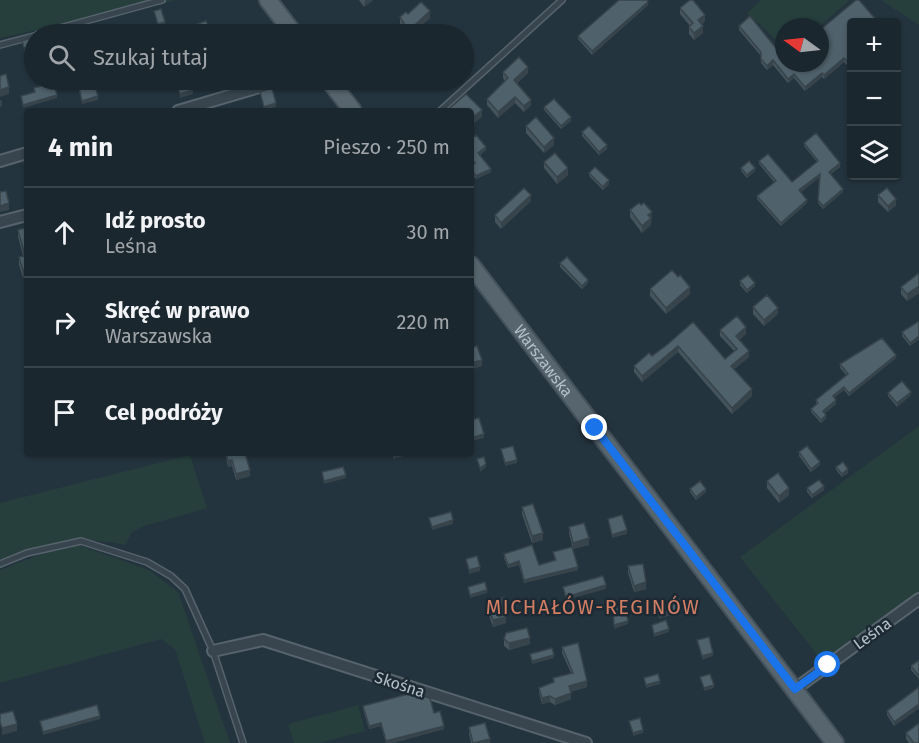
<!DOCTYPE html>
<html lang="pl">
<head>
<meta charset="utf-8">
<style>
  :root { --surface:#1b272e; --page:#28333a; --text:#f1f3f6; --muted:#a0a5aa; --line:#39444a }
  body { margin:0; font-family:"Fira Sans",sans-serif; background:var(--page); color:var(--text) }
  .controls { position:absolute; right:18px; top:18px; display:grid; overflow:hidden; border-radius:6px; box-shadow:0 2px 4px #0004 }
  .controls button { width:54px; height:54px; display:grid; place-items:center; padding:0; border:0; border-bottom:2px solid var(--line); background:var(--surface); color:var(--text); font:30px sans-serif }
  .compass { position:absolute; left:775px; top:18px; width:54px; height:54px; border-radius:50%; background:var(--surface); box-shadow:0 2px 4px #0004; rotate:285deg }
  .stop { position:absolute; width:18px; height:18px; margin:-14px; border:4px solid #1a73e8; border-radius:50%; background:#fff }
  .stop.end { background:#1a73e8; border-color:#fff; box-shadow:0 2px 6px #0008 }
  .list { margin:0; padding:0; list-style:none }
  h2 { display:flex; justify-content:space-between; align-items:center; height:78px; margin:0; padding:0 24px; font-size:26px }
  h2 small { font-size:20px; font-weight:400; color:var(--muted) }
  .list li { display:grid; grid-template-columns:39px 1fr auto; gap:18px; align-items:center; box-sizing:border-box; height:90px; padding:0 24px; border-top:2px solid var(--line) }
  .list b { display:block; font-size:22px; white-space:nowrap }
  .list p { margin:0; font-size:20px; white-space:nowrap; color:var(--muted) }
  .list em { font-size:20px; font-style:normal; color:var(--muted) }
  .icon { flex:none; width:33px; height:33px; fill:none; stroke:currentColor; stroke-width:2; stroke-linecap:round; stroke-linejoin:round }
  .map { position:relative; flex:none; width:919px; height:743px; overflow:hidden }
  .search { position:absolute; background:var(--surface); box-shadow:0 2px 4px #0004; left:24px; top:24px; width:450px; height:66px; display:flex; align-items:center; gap:15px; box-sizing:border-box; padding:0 21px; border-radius:33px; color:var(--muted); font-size:22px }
  .panel { position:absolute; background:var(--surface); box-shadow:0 2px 4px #0004; left:24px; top:108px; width:450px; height:348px; border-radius:6px }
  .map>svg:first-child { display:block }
  .green { fill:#263f3c }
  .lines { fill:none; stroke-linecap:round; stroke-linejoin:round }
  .service-casing { stroke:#56636c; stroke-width:8 }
  .minor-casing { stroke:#56636c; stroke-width:14 }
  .primary-casing { stroke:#44515a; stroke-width:20 }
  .service { stroke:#38454e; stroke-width:5 }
  .minor { stroke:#38454e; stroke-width:10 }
  .primary { stroke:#56656e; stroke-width:16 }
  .wall { fill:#44535c }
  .shaded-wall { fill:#37444b }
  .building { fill:#4f616b; stroke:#37444b; stroke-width:1.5 }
  .route { stroke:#1a73e8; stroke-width:8 }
  .labels { text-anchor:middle; stroke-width:5; stroke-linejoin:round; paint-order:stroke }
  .street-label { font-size:16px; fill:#b4c0c9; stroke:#1d2a33 }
  .quarter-label { font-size:20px; letter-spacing:1.5px; fill:#d47e64; stroke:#1d2a33 }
</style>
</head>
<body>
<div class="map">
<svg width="919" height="743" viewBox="0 0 919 743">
  <rect width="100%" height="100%" fill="#24343e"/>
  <path class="green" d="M0,0H176L0,38Z
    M761,0H850L819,27H784V47L747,13Z
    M881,0H919V25L916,23Z
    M919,426V593L822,661L740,557Z
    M190,455L207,508L144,526L132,532L125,545C80,535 42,542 0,560V503Z
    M81,546L149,570L178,592L230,743H205L175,649L161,639L0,683V570L60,547Z
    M358,705L365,731L318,743H294L288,724Z"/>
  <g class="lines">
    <g class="service-casing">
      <path id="service" d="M38,34L162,0
        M0,45L34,36
        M440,111L562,0
        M0,564L27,553L81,541L147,562L171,576L185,589L213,651L243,743"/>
    </g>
    <g class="minor-casing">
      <path id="minor" d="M178,111L283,80
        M0,161L27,153
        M0,222L27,215
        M213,651L263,640L586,743
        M795,689L919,599"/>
    </g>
    <g class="primary-casing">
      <g id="primary">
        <path d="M268,0L294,34"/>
        <path d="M329,80L353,111"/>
        <path id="s1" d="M471,265L835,743"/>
      </g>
    </g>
    <use href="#service" class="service"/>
    <use href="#minor" class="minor"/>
    <use href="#primary" class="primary"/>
  </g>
  <path class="wall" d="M359,0H373L364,7Z
    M648,5L592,55L578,39V36Z
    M680,8L705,21L702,24L703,33L694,40L689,34V27L690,26L680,14Z
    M408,14L430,18L412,34H375H392L401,25L400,24V17Z
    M852,22V70L844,62L824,79L822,77L805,91L794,78L788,83L773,65L767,70L761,63V56L739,30V26L790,65Z
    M503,72L528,73L517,83L531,105L524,112L515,103L498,118L487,105V99L505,81L503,78Z
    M544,107L571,121L561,129L544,110Z
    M526,126L554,145L544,153L526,133Z
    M582,132L607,149L599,155L582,136Z
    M471,140L486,150L480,155L491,172L476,179L471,173V167L474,165L471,161Z
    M804,143L840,167L831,174L843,192L823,209L818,203L819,177L800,192L807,203L781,226L757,199V196L774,182L759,164V161L792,182L817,162L804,146Z
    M27,162V181L24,170V163Z
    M544,162L568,175L557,184L544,168Z
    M741,168L755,171L747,178L741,171Z
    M589,173L609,184L603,190L589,176Z
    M878,195L896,205L888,212L878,202Z
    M531,201L501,229L495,222V215Z
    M630,210L652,218L651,219V225L642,233L630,217Z
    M27,227L23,278L19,265V257L23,256L18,237V230Z
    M560,263L588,283L582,289L560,267Z
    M919,273V293L907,301L901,294V287Z
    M740,281L755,286L747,293L740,285Z
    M650,289L690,294L666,314L650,296Z
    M753,307L778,314L764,326L753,314Z
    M919,321V339L910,346L902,336V332Z
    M720,330L746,334L739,340L749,357L734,369L752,396L732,414L678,352L642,382L634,372V366L652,356L668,344L725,359L734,351L720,336Z
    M896,358L849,396L844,390L834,398L836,404L825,413L826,418L821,423L811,412V409L816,404V400L846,375L840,368V364Z
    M888,393L911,395L897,407L888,396Z
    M799,452L820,465L811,472L799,456Z
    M225,453H245L250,476L236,480L232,466L228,467Z
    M836,467L848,473L842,477L836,470Z
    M767,481L789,495L779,503L767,488Z
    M807,488L824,490L812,498L807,492Z
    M690,489L706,492L696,500L690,492Z
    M522,507L543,540L532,543L522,514Z
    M569,527L589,545L573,549L569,534Z
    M553,552L578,570L524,583L519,565L508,568L504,558V554L539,565L555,561Z
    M628,566L646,589L634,592L628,573Z
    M487,603L506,623L493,627L487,610Z
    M504,639L530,644L509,650L504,646Z
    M562,647L587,687L570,692L571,699L555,705L550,702L542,704L539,693V688L553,682V678L571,673L562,653Z
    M919,660V679L911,670V666Z
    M919,687V708L894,726L887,715V711Z
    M363,706L434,713L444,729L393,743H386L381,726L369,729L363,709Z
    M469,727L490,743H471L469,734Z
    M906,733L919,743H909L906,739Z"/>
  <path class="shaded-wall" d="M365,0H373L364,7Z
    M648,2V5L592,55V51Z
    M430,11V18L412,34H405Z
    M705,15V21L698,27V20Z
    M165,22V25L158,27V24Z
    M703,26V33L694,40V33Z
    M34,46V49L24,52V48Z
    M844,58V62L824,79V75Z
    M773,60V65L767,70V66Z
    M528,67V73L514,85V80Z
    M822,73V77L805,91V87Z
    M794,74V78L788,83V79Z
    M9,87V94L0,97V90Z
    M193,90V94L180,98V94Z
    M57,95V98L23,108V105Z
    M98,96V100L82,104V101Z
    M515,97V103L498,118V112Z
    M0,100H2V106L0,107Z
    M531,100V105L524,112V106Z
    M276,103V107L264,110V107Z
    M482,110V117L471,126V119Z
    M571,117V121L561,129V126Z
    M554,138V145L544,153V147Z
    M607,145V149L599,155V152Z
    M486,147V150L478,156V153Z
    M840,163V167L829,175V172Z
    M568,168V175L557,184V177Z
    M755,168V171L747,178V175Z
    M491,169V172L476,179V176Z
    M820,174V177L799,194V190Z
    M609,180V184L603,190V187Z
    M843,189V192L823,209V206Z
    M531,195V201L501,229V223Z
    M896,199V205L888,212V206Z
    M807,200V203L781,226V223Z
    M9,203V210L0,212V206Z
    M652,212L651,225L642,233V226L648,215Z
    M27,269V277L23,278V270Z
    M588,280V283L582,289V286Z
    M755,283V286L747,293V290Z
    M919,286V293L907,301V294Z
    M690,287V294L666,314V308Z
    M778,308V314L764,326V320Z
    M746,327V334L736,342V336Z
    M919,336V339L910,346V343Z
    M678,346V352L642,382V376Z
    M749,351V357L731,372V366Z
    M896,355V358L849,396V393Z
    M482,360V366L471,370V363Z
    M844,387V390L833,399V396Z
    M752,389V396L732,414V408Z
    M911,392V395L897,407V403Z
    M836,400V404L823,414V411Z
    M826,415V418L821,423V420Z
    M484,434V438L471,441V438Z
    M393,453H410V454L393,459Z
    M232,460V466L228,467V461Z
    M517,460V463L505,466V463Z
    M820,462V465L811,472V469Z
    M486,464V467L480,472V468Z
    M848,469V473L842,477V474Z
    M250,470V476L236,480V474Z
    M346,475V478L324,484V481Z
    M824,486V490L812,498V495Z
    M789,488V495L779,503V496Z
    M706,489V492L696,500V497Z
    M453,520V524L432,530V527Z
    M627,530V534L612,538V535Z
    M543,533V540L532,543V536Z
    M589,538V545L573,549V543Z
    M519,561V565L508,568V565Z
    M480,567V571L469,574V570Z
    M578,567V570L524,583V580Z
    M646,582V589L634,592V586Z
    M606,585V589L566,600V597Z
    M487,590V593L470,598V595Z
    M687,607V610L659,619V616Z
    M506,617V623L493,627V620Z
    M628,621V624L614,629V625Z
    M669,629V632L654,637V634Z
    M530,638V644L509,650V643Z
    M713,653V656L702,660V656Z
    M554,655V658L532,664V661Z
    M587,681V687L569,692V686Z
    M660,681V684L646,688V685Z
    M714,685V688L704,691V688Z
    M571,693V699L555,705V699Z
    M550,696V702L542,704V698Z
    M919,704V708L894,726V722Z
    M100,716V719L43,735V732Z
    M381,723V726L369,729V726Z
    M17,724V731L2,735V728Z
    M444,726V729L393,743H386V741Z
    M643,730V733L633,736V733Z
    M490,739V743H475Z"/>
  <path class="building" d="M619,0H647L648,2L592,51L578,36Z
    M690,0H693L705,15L698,20L703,26L694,33L689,27L693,23L680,8Z
    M856,0H859L878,22H852V66L844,58L824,75L822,73L805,87L794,74L788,79L773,60L767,66L761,59V52L739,26L750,16L784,58V63H788L790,65L792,63H820V30Z
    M421,2L430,11L405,34H375L385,26L392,34L404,23L400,17L406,12L408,14Z
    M161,9L165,22L158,24L154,11Z
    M206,21L212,34H200L199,33L195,34L192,26Z
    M34,37V46L24,48L22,41Z
    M519,57L528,67L514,80L531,100L524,106L515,97L498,112L487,99L508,78L503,72Z
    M6,74L9,87L0,90V76Z
    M79,80H93L98,96L82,101L79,88L81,87Z
    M175,80H185L186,83L190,82L193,90L180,94Z
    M54,82L57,95L23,105L21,96L35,92L34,88Z
    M272,88L276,103L264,107L260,92Z
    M466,94L482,110L471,119V111H453L450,108Z
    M554,99L571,117L561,126L544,107Z
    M536,117L554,138L544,147L526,126Z
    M589,126L607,145L599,152L582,132Z
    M816,133L840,163L829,172L843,189L823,206L818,200L820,174L799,190L807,200L781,223L757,196L776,181L759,161L768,154L792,182L818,161L804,143Z
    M476,135L486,147L478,153L491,169L476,176L471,169V167L475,163L471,158V140Z
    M555,153L568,168L557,177L544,162Z
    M749,161L755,168L747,175L741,168Z
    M27,162V175L24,163Z
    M595,167L609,180L603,187L589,173Z
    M524,188L531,195L501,223L495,215Z
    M887,188L896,199L888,206L878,195Z
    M6,191L9,203L0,206V192Z
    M639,203L641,205L644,203L652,212L648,215L651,218L642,226L630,210Z
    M27,227V269L23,270L19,257L25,256L18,230Z
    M567,257L588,280L582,286L560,263Z
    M672,270L678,277L680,275L690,287L666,308L650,289Z
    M919,273V286L907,294L901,287Z
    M748,275L755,283L747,290L740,281Z
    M767,295L778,308L764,320L753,307Z
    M737,316L746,327L736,336L749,351L731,366L752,389L732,408L678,346L642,376L634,366L649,353L652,356L668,344L693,322L725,359L737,349L720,330Z
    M919,321V336L910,343L902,332Z
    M882,338L896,355L849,393L844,387L833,396L836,400L823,411L826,415L821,420L811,409L818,403L816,400L848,374L840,364Z
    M477,346L482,360L471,363V348Z
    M902,381L911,392L897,403L888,393Z
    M479,418L484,434L471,438V420Z
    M513,446L517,460L505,463L501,449Z
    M807,446L820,462L811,469L799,452Z
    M226,453H245L250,470L236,474L232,460L228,461Z
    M484,457L486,464L480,468L477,459Z
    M843,462L848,469L842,474L836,467Z
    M343,467L346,475L324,481L322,472Z
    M778,473L789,488L779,496L767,481Z
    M819,480L824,486L812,495L807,488Z
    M700,481L706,489L696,497L690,489Z
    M533,504L543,533L532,536L522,507Z
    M451,512L453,520L432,527L429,518Z
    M622,515L627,530L612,535L608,519Z
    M584,523L589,538L573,543L569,527Z
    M532,545L539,565L556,560L553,552L572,547L578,567L524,580L519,561L508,565L504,554Z
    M477,556L480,567L469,570L466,559Z
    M643,564L646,582L634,586L628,566Z
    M603,576L606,585L566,597L563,587Z
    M485,582L487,590L470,595L468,587Z
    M504,597L506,617L493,620L487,603Z
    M684,598L687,607L659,616L656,608Z
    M625,605L628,621L614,625L613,609Z
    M666,620L669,629L654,634L652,625Z
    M527,628L530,638L509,643L504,639L506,633Z
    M709,637L713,653L702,656L697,640Z
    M578,643L587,681L569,686L571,693L555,699L550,696L542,698L539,688L554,682L553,678L573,673L562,647Z
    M552,648L554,655L532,661L530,654Z
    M919,660V676L911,666Z
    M658,674L660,681L646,685L644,678Z
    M710,674L714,685L704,688L700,677Z
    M919,687V704L894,722L887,711Z
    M412,693L430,698L434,713L440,711L444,726L386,741L381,723L369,726L363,706Z
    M97,705L100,716L43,732L40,721Z
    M13,711L17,724L2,728L0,722V714Z
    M640,718L643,730L633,733L629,721Z
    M485,723L490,739L473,743L469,727Z
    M919,723V743H914L906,733Z"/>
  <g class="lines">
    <path class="route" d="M595,428L795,689L828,665"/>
  </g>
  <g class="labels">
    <g class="street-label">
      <text dy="6" stroke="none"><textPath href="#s1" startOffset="120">Warszawska</textPath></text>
      <text transform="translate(872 633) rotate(-36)" y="6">Leśna</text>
      <text transform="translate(400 684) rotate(18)" y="6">Skośna</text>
    </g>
    <g class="quarter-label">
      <text x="593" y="614">MICHAŁÓW-REGINÓW</text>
    </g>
  </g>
</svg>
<div class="controls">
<button>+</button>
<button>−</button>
<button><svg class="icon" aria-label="layers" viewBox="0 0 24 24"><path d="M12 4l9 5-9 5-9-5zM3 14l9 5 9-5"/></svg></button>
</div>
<svg class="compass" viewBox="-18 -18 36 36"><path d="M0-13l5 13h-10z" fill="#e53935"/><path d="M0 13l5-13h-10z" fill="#a0a5aa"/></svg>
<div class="stop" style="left:828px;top:665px"></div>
<div class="stop end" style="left:595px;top:428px"></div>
<div class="search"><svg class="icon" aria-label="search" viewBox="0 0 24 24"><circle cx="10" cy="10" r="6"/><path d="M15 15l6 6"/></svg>Szukaj tutaj</div>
<section class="panel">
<h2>4 min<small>Pieszo · 250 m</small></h2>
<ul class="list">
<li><svg class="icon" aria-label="ahead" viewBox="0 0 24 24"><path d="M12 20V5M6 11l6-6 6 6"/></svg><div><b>Idź prosto</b><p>Leśna</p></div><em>30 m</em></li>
<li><svg class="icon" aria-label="right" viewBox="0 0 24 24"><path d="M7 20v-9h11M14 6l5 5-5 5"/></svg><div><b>Skręć w prawo</b><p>Warszawska</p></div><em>220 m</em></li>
<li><svg class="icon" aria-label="arrive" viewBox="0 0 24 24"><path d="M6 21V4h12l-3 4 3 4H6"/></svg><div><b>Cel podróży</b></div></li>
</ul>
</section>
</div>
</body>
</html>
